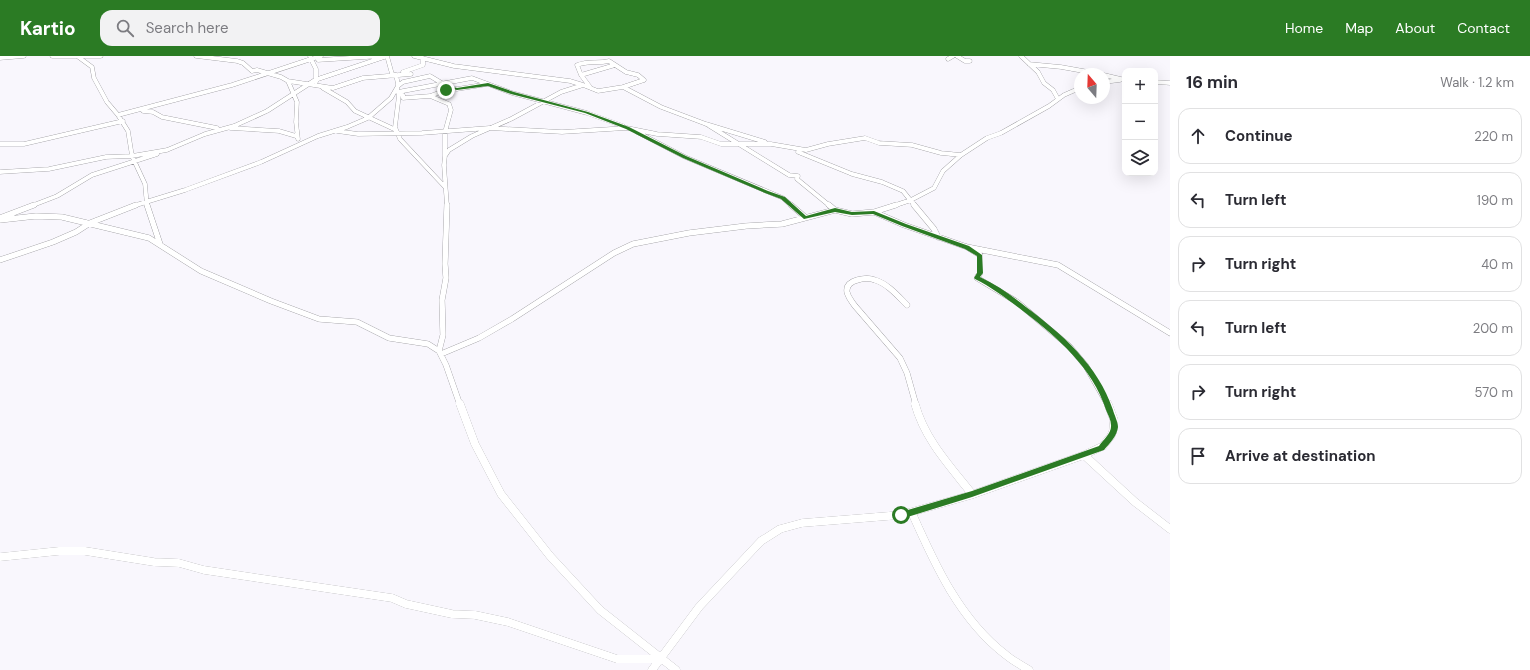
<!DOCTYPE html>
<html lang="en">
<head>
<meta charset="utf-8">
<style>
  :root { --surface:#fff; --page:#f2f2f3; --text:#2b2b33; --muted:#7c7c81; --line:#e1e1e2; --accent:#2b7b24 }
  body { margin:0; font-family:"DM Sans",sans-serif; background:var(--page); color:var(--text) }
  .controls { position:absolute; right:12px; top:12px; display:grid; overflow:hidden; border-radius:8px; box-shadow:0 4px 16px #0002 }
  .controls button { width:36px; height:36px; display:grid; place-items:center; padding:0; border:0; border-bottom:1px solid var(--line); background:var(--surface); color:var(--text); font:20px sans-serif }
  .compass { position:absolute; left:1074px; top:12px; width:36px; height:36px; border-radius:50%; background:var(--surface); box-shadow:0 4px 16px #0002; rotate:341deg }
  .stop { position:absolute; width:12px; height:12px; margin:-9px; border:3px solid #2b7b24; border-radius:50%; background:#fff }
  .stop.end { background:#2b7b24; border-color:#fff; box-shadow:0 1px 4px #0008 }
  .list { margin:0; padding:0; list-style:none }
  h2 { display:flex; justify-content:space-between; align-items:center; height:52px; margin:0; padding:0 16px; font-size:17px }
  h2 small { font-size:13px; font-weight:400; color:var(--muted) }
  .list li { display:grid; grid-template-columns:26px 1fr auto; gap:12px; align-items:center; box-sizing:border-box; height:56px; margin:0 8px 8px; padding:0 8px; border:1px solid var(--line); border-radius:12px }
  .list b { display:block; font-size:15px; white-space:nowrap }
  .list em { font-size:13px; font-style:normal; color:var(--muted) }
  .icon { flex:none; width:22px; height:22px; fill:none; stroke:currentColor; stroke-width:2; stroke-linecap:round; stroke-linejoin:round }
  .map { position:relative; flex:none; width:1170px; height:614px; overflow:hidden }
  header { display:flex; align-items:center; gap:24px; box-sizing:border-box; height:56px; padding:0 20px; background:var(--accent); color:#fff }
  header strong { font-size:19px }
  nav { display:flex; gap:22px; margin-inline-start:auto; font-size:14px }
  .search { width:280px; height:36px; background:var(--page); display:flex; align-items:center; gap:10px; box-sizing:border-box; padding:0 14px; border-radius:12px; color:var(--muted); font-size:15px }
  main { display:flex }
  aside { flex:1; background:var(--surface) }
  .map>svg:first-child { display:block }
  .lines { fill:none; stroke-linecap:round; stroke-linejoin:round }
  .minor-far2-casing { stroke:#858489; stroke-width:4.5 }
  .minor-far1-casing { stroke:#858489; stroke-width:6 }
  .minor-casing { stroke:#858489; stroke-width:8 }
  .minor-far2 { stroke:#fff; stroke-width:4 }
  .minor-far1 { stroke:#fff; stroke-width:5.5 }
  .minor { stroke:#fff; stroke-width:8 }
  .route { fill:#2b7b24 }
</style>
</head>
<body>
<header>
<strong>Kartio</strong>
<div class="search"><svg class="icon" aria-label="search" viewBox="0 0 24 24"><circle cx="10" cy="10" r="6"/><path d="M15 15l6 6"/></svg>Search here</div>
<nav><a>Home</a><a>Map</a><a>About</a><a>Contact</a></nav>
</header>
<main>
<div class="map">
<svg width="1170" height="614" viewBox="0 0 1170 614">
  <rect width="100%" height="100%" fill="#f9f7fd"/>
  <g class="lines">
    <g class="minor-far2-casing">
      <path id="minor-far2" d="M52,0H101
        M77,0L92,11L94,22L107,46L118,59L128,75L132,100L145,128L147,150
        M196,0L237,5L243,7L252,15L257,14L281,21L288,25L333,32L363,22L411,18
        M387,0L392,18L396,19L398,28L397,34L399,39L395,71L400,83L445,131
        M414,0L454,10L570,25L583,29
        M957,0L965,5H970
        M1021,0L1038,16L1044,27L1053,34L1058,43
        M0,2L24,0
        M948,3L953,0
        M318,4L382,0
        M1029,8L1061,11L1100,18
        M403,16L423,9V2
        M581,19L615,9
        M1104,19L1125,24
        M288,25L297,46L296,66L298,83
        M316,26V13L311,3L321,0
        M1104,26L1120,24
        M1155,26L1170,27
        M590,31L581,19L577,9C590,4 596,8 609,5L626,16L638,19L644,24
        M623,31L644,24
        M323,32L347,46L355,55L396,74
        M398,36L472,22L512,37L587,57L623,70
        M399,37L403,39V42L430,40L449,48L451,54L445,76V100
        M430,40L446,34L447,31
        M143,55L153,56L162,61L217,72
        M118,59L232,29L311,3L310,0
        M708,69L789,119L798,120L797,123L830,150
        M230,72L279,75L296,80
        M337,75L358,78L422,77L489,72L562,76L627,72L657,78L701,81L721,88H771L806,94L828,88L865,82L879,87L912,89L941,97L961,99
        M637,76L685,101L783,142L792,150
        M0,88H24L123,65
        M798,96L852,118L882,126L903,135L915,150
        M0,116L49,113L106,101L132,100L167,94L205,78L234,70L267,55L315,24L387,0
        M31,150L57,140L92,119L157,98
        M133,150L185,134L261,106L318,80L347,71L368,62L391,42L398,30L403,26L430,20L450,32L457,33L488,28
        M447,150L444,109L445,100L449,94L472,80L511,63L561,36L583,29L598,35L623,31L661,51L706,68L765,86
        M893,150L911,144L934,132L943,115L961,99L987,82L1001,77L1049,50L1064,39L1080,32"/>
    </g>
    <g class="minor-far1-casing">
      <path id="minor-far1" d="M147,149L160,188
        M791,149L805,161
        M829,149L835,154
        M914,149L934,173L938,181
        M874,156L896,149
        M0,162L34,149
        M0,164L36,160L62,161L149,182L201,215L271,245L319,263L357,266L389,282L428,288L439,295L446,309L460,349
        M967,191L980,199V217L977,222L1017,246L1069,290L1086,310L1108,349
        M0,204L53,186L76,176L90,167L136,149
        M907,249C898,240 888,228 875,224C867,221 845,223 847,236C848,241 852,246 855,250L900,302L907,317L916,349
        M439,295L443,279L442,244L446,222L445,208L447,149
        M441,298L479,282L512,263L614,197L633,188L689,177L746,170L782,168L835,154L852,158L874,156L904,169L967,191L1058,209L1170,277"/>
    </g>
    <g class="minor-casing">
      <path id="minor" d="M460,348L475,388L501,438L550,500L600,554L676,614
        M915,348C925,384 950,410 972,438
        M1084,399L1135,446L1170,473
        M912,457C935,509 960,564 1006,599C1013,605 1021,609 1029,614
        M0,501L59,495H85L154,506L179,507L204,514L392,542L406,548L452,558L475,559L508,566L617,603H662
        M652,614L699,551L761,485L780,473L802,467L901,459L971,439L1084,399L1103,390L1111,380L1113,375L1114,364L1108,348"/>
    </g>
    <use href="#minor-far2" class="minor-far2"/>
    <use href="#minor-far1" class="minor-far1"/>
    <use href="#minor" class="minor"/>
  </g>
  <path class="route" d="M488,27L514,36L588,56L629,71L686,100L768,135L785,141L806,160L835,152L852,156L874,155L906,168L969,190L982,199L983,217L980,221C997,229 1011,239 1026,251C1062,278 1098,309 1113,354C1114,358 1118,366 1118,371C1117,380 1110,387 1104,394L972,441L901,463L899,462L897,459L901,456L972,435L1099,390C1103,384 1112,377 1111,369C1111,364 1108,359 1106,354C1093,312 1057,281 1023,255C1007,243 993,232 975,223L974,222L977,217V200L965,193L902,170L873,158L852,159L835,156L804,163L781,143L765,137L683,102L626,73L585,57L511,38L488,30L457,34L449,32L447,35L444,34L447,29L457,32Z"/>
</svg>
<div class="controls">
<button>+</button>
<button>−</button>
<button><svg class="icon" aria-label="layers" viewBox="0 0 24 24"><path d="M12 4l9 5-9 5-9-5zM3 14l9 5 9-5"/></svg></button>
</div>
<svg class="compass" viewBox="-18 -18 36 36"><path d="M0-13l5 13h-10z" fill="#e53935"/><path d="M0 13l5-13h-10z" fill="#7c7c81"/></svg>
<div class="stop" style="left:901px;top:459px"></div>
<div class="stop end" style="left:446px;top:34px"></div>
</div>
<aside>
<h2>16 min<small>Walk · 1.2 km</small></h2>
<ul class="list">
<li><svg class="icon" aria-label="ahead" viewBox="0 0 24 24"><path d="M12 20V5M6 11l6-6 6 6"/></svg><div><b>Continue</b></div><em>220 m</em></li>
<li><svg class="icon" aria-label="left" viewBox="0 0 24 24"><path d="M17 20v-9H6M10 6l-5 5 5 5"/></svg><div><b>Turn left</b></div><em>190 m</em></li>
<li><svg class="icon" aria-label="right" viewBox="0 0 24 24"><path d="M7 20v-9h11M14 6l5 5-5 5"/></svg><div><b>Turn right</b></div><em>40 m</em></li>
<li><svg class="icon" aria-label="left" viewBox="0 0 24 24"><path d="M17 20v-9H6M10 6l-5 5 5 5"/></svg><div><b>Turn left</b></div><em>200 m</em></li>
<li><svg class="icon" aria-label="right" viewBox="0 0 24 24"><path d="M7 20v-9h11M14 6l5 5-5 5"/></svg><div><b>Turn right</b></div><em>570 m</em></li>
<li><svg class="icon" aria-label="arrive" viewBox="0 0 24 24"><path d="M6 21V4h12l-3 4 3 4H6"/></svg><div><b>Arrive at destination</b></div></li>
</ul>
</aside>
</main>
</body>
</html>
